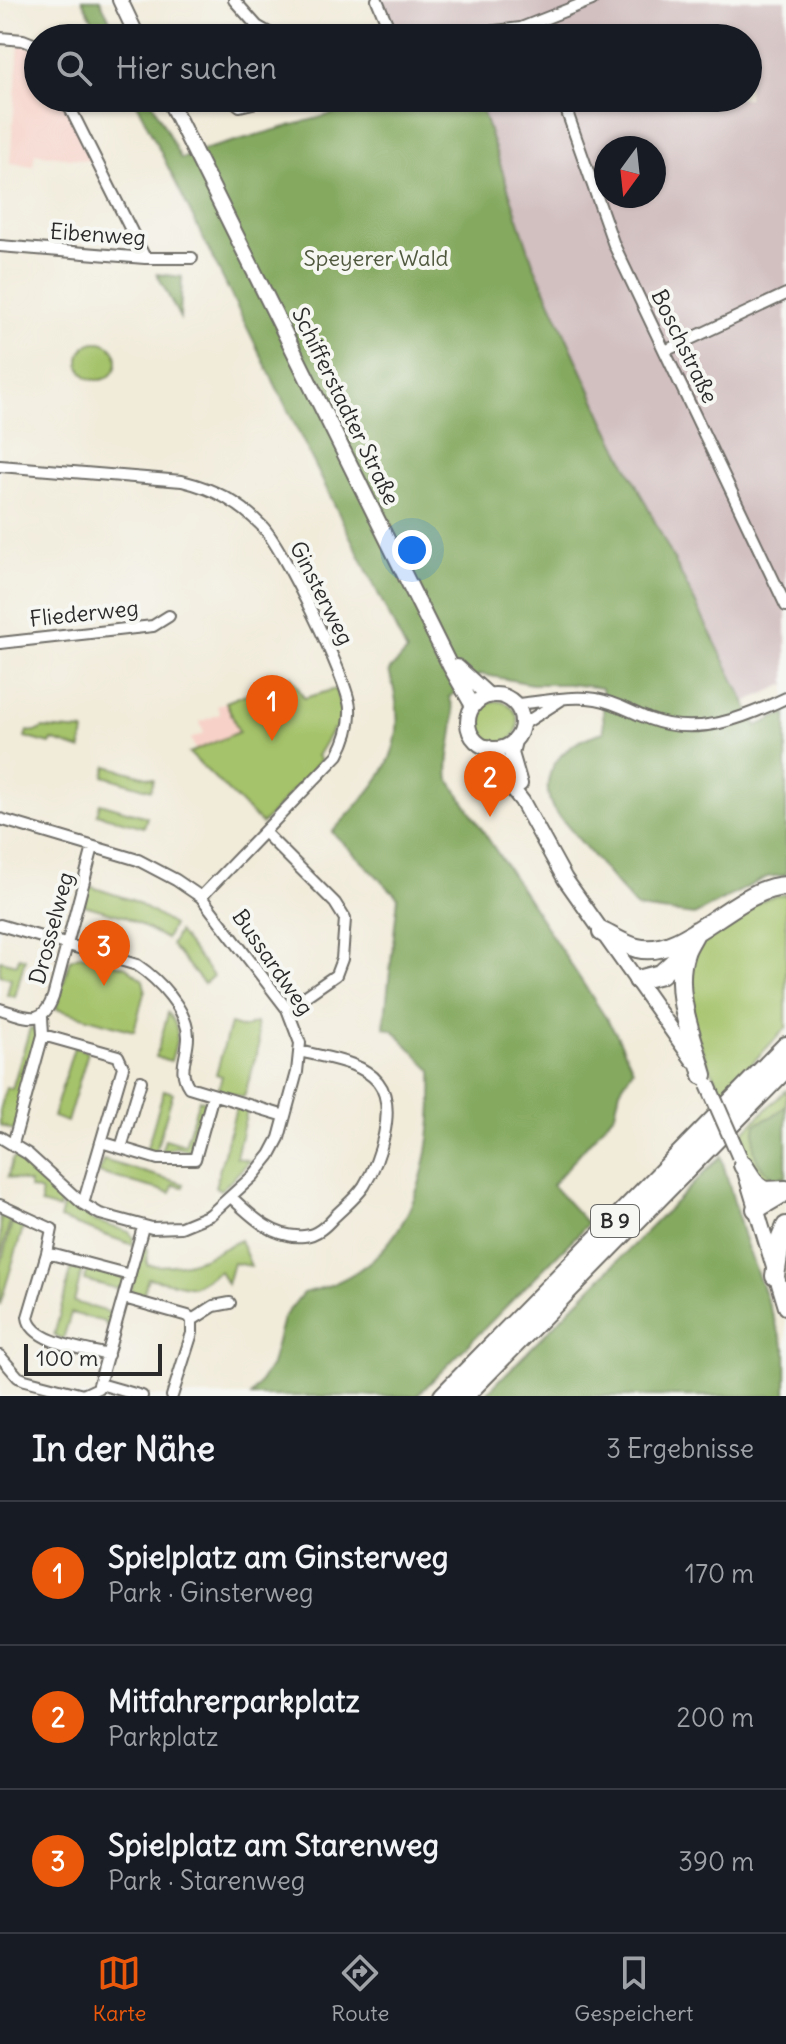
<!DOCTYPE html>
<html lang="de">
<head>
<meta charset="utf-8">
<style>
  :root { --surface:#171b24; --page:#242831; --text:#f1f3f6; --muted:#9ea1a6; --line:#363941; --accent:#ea580c }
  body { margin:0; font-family:Delius,sans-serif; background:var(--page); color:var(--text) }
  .compass { position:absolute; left:594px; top:136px; width:72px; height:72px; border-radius:50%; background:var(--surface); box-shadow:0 2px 6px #0004; rotate:195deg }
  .scale { position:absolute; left:24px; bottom:20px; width:138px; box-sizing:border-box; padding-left:8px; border:4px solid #2b2b2b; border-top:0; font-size:22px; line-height:28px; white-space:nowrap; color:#2b2b2b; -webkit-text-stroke:6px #f6f6f2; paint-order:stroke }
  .you { position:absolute; left:412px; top:550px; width:28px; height:28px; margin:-20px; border:6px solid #fff; border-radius:50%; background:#1a73e8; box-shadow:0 0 0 12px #1a73e833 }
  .badge { display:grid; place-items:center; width:52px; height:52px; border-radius:50%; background:var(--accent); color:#fff; font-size:26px; font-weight:700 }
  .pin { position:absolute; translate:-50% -66px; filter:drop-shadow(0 2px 4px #0008) }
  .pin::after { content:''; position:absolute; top:42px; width:28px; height:24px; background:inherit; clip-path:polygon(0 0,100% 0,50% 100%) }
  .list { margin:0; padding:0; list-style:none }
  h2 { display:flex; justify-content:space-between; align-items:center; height:104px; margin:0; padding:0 32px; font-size:34px }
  h2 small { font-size:26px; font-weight:400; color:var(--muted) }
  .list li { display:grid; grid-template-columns:52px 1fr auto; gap:24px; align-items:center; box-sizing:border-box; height:144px; padding:0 32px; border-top:2px solid var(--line) }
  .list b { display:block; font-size:30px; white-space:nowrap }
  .list p { margin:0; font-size:26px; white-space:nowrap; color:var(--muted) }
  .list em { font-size:26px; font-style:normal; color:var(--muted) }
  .icon { flex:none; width:44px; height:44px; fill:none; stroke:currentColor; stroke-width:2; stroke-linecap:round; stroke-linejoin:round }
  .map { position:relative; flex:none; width:786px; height:1396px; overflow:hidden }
  .search { position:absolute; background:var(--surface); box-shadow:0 2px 6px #0004; left:24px; right:24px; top:24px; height:88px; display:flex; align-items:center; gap:20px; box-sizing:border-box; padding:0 28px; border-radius:44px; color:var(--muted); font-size:30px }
  .sheet { height:536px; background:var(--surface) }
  nav { display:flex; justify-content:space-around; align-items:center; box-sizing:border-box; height:112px; border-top:2px solid var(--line); background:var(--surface); font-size:22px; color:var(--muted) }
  nav a { display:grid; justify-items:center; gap:4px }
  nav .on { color:var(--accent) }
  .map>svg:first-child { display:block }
  .built { fill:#f7d1c7 }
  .industrial { fill:#d2bfc0; fill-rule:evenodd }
  .green { fill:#a5c36b; stroke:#68774b; stroke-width:2 }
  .forest { fill:#84a95f; stroke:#586a45; stroke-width:2 }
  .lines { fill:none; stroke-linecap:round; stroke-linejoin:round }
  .minor-casing { stroke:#706e68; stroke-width:14 }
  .secondary-casing { stroke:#706e68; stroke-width:18 }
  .trunk-casing { stroke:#706e68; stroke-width:22 }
  .minor { stroke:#fff; stroke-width:10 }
  .secondary { stroke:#fff; stroke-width:14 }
  .trunk { stroke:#fff; stroke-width:18 }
  .secondary-bridge-casing { stroke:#706e68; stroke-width:18; stroke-linecap:butt }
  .secondary-bridge { stroke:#fff; stroke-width:14 }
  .labels { text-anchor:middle; stroke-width:8; stroke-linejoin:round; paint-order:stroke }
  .shield { fill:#f6f6f2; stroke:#686867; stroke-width:2 }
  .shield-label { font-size:20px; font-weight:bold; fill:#2b2b2b }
  .street-label { font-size:22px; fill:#2b2b2b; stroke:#f6f6f2 }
  .park-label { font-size:22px; fill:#50593e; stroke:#f6f6f2 }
</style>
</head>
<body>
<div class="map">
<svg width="786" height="1396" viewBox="0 0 786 1396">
  <rect width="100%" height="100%" fill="#f6f6f2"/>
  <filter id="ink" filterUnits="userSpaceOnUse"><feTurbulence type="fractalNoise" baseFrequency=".0125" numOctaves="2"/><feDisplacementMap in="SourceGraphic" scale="16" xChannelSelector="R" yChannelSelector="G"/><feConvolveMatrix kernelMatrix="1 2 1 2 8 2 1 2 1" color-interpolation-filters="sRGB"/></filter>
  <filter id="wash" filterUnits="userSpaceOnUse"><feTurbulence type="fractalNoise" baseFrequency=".006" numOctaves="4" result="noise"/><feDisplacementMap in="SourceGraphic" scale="32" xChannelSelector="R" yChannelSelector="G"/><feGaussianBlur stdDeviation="1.8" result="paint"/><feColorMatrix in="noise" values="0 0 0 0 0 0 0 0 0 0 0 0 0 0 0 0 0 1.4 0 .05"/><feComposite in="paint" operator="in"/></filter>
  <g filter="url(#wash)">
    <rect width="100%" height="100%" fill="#f1ebd9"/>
    <path class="built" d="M19,44L32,47L38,54V98H61L93,161L35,153L33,166L10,163Z
      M226,702L239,732L196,751L191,739L204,733L200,722L220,714L217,706Z"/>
    <path class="industrial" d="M379,0H786V684L745,702L605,422L533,263L478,98H748V38H395ZM606,148H654V196H606Z
      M366,98H440L368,104Z"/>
    <path class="green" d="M79 361a19 19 0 1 1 38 0a19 19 0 1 1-38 0Z
      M291,676L304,698L336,689L342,716L340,732L333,729L317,756L321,760L262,824L189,753L239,732L226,702Z
      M474 723a22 22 0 1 1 44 0a22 22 0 1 1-44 0Z
      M43,728L84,731L81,750L52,740L50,744L25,737L27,731L36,732Z
      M107,766L154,779L151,790L104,776Z
      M100,803L147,817L144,827L97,814Z
      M89,886L134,901L173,925L166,939L126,917L84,905Z
      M786,894V1028L722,1094C702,1051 669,984 699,940C705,931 721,925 730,919C750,907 762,897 786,894Z
      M178,932L213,976L204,984L171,945Z
      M81,955L126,967L143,980L145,989L134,1031L56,1009L70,960Z
      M19,957L25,959L15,997L7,995L11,978L0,975V960L17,964Z
      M168,1013C183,1029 176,1042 171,1061L156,1057Z
      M256,1023L259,1045L244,1097L218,1090L222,1076L216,1074L230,1024L243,1028Z
      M30,1028L38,1030L39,1036L14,1131L0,1125V1111L6,1087L12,1089Z
      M74,1047L88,1052L67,1122L53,1117Z
      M164,1090L173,1093L155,1153L146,1151Z
      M786,1090V1106L773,1116L756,1124L781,1178L786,1175V1186L768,1189L748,1159L740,1135Z
      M199,1099L207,1102L194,1152L176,1147L161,1154L165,1139L185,1145Z
      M236,1108L247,1111L236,1157L250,1161L221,1190L215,1187Z
      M17,1157L63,1197L59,1209L41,1204V1192L29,1188V1183L8,1177L12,1160Z
      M103,1160L184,1184L183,1187L173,1185L171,1193L99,1173Z
      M65,1200L92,1220L129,1232L133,1237V1245L60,1219Z
      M1,1210L8,1212L11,1218L0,1257Z
      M13,1219L32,1227V1229L23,1228L0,1305V1267Z
      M240,1240L251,1266L233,1263L227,1284L220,1271L193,1287L148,1278L142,1299L132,1294L131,1290L143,1248L147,1247V1265C186,1269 208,1257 240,1240Z
      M73,1262L83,1266L74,1302L115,1314L111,1327L106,1325L105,1322L71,1313L63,1339L54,1336Z
      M88,1267L121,1276L125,1280L122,1290L84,1280Z"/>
    <path class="forest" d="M82,0H100L119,38H102Z
      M134,98H150L181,159L203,150L368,104L440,98H478L533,263L605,422L757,726L786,713V875L767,877L694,915L637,908L553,809C535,770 567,741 604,732L602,688L568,684H532L480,674L449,697C462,724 444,751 449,779L617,1035L633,1069L620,1090L615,1113L552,1185L588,1224L417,1396H251L271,1365L283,1318L303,1293C411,1270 435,1168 432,1071L393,1030L384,1027L398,897L332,832C384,778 413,749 389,671L407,652Z
      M157,274L182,277L180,318Z
      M786,1106V1175L776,1178C753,1167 751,1147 756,1124L773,1116Z
      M721,1156L745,1241L786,1351V1396H484Z"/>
  </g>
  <g filter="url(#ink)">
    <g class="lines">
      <g class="minor-casing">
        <path id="minor" d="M234,0L257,26L278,38
          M377,0L393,38
          M0,38L23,40L38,46
          M433,38L521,28L592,0
          M65,98L145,258
          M230,98L240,106L273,98
          M562,98L614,245L786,606
          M0,246L145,258H192
          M665,351L786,294
          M0,466L182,481C214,489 239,502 262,526C282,546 348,680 350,708C351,725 346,740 338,755L201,897
          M0,643L153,626L169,616
          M516,704C543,702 568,695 596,699C615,702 631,712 649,719C697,737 742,719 786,698
          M522,725L561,700
          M0,819L138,860L176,880L201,897L287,1009L300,1043L297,1072L279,1138L270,1155L253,1176L210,1215L181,1227L152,1228L100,1214L83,1204L28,1154L0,1137
          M264,832L335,903L345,919L342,959L336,975L287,1009
          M0,925L137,965C158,979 188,1010 188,1037C188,1056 177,1070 189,1087L285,1116
          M0,1009C25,1016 42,1028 53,997L93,847
          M43,1035L118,1056L123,1067L83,1204
          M101,1142L158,1159H195L213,1095
          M13,1144L43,1035L42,1017
          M121,1148L141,1081
          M231,1197C251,1216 274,1239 304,1236C317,1235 326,1226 334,1217C344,1207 356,1198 364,1186C379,1162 398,1107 378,1082C361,1061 325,1058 300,1051
          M0,1205L52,1229L47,1253L130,1275
          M47,1253L28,1317C31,1343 86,1349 108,1355
          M124,1298L188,1316L192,1320V1333L172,1396
          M192,1320L214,1306L230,1303
          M0,1356L18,1377L25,1380L83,1395L98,1388L143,1227
          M100,1384L142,1396"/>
      </g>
      <g class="secondary-casing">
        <path id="secondary" d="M120,0L138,38
          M168,98L450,666L473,706
          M457,667L489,696
          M468 722a27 27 0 1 1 54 0a27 27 0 1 1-54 0Z
          M514,741L511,753L520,784
          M487,747L496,755L511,787L522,801L565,879L693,1060
          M746,1175L786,1307"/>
      </g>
      <g class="trunk-casing">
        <path id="trunk" d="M696,931C693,938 687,946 685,953C672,991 693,1039 703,1075
          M602,932C613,937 625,945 637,948C685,960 737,887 786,886
          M638,980L661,974L684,953
          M743,1165L756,1185L764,1191L786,1190
          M756,1209L783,1193
          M775,1276L781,1238L786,1226
          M443,1396L786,1046
          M464,1396L786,1068"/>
      </g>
      <use href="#minor" class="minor"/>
      <use href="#secondary" class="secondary"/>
      <use href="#trunk" class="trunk"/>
      <g class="secondary-bridge-casing">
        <path id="secondary-bridge" d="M708,1085L739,1156"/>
      </g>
      <use href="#secondary-bridge" class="secondary-bridge"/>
    </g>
  </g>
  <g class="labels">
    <rect class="shield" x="591" y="1205" width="48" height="32" rx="6"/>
    <g class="shield-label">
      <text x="615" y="1228">B 9</text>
    </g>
    <g class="street-label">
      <text transform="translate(98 234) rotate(4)" y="8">Eibenweg</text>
      <text transform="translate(685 346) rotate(64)" y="8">Boschstraße</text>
      <text transform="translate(346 406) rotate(64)" y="8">Schifferstadter Straße</text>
      <text transform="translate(322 593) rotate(63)" y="8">Ginsterweg</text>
      <text transform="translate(84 613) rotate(-6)" y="8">Fliederweg</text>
      <text transform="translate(51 928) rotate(-75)" y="8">Drosselweg</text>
      <text transform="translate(273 962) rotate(55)" y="8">Bussardweg</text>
    </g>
    <g class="park-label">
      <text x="376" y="266">Speyerer Wald</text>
    </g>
  </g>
</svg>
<svg class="compass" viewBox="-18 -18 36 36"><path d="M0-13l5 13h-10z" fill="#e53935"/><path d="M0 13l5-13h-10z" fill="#9ea1a6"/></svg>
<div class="scale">100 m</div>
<div class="you"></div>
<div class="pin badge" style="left:272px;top:741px">1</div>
<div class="pin badge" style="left:490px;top:817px">2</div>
<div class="pin badge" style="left:104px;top:986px">3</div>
<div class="search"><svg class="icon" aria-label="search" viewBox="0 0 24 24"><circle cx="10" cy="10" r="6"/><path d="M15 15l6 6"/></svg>Hier suchen</div>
</div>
<section class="sheet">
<h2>In der Nähe<small>3 Ergebnisse</small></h2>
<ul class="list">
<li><span class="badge">1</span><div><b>Spielplatz am Ginsterweg</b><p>Park · Ginsterweg</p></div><em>170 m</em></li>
<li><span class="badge">2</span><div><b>Mitfahrerparkplatz</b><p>Parkplatz</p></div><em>200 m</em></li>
<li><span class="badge">3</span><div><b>Spielplatz am Starenweg</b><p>Park · Starenweg</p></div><em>390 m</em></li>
</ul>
</section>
<nav>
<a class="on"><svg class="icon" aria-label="map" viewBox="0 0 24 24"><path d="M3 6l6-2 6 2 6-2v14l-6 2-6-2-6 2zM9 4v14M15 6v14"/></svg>Karte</a>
<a><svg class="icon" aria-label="directions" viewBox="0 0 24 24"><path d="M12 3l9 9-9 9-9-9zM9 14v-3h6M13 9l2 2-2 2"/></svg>Route</a>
<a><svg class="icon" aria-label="saved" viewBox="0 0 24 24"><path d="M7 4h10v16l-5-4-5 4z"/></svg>Gespeichert</a>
</nav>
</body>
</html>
